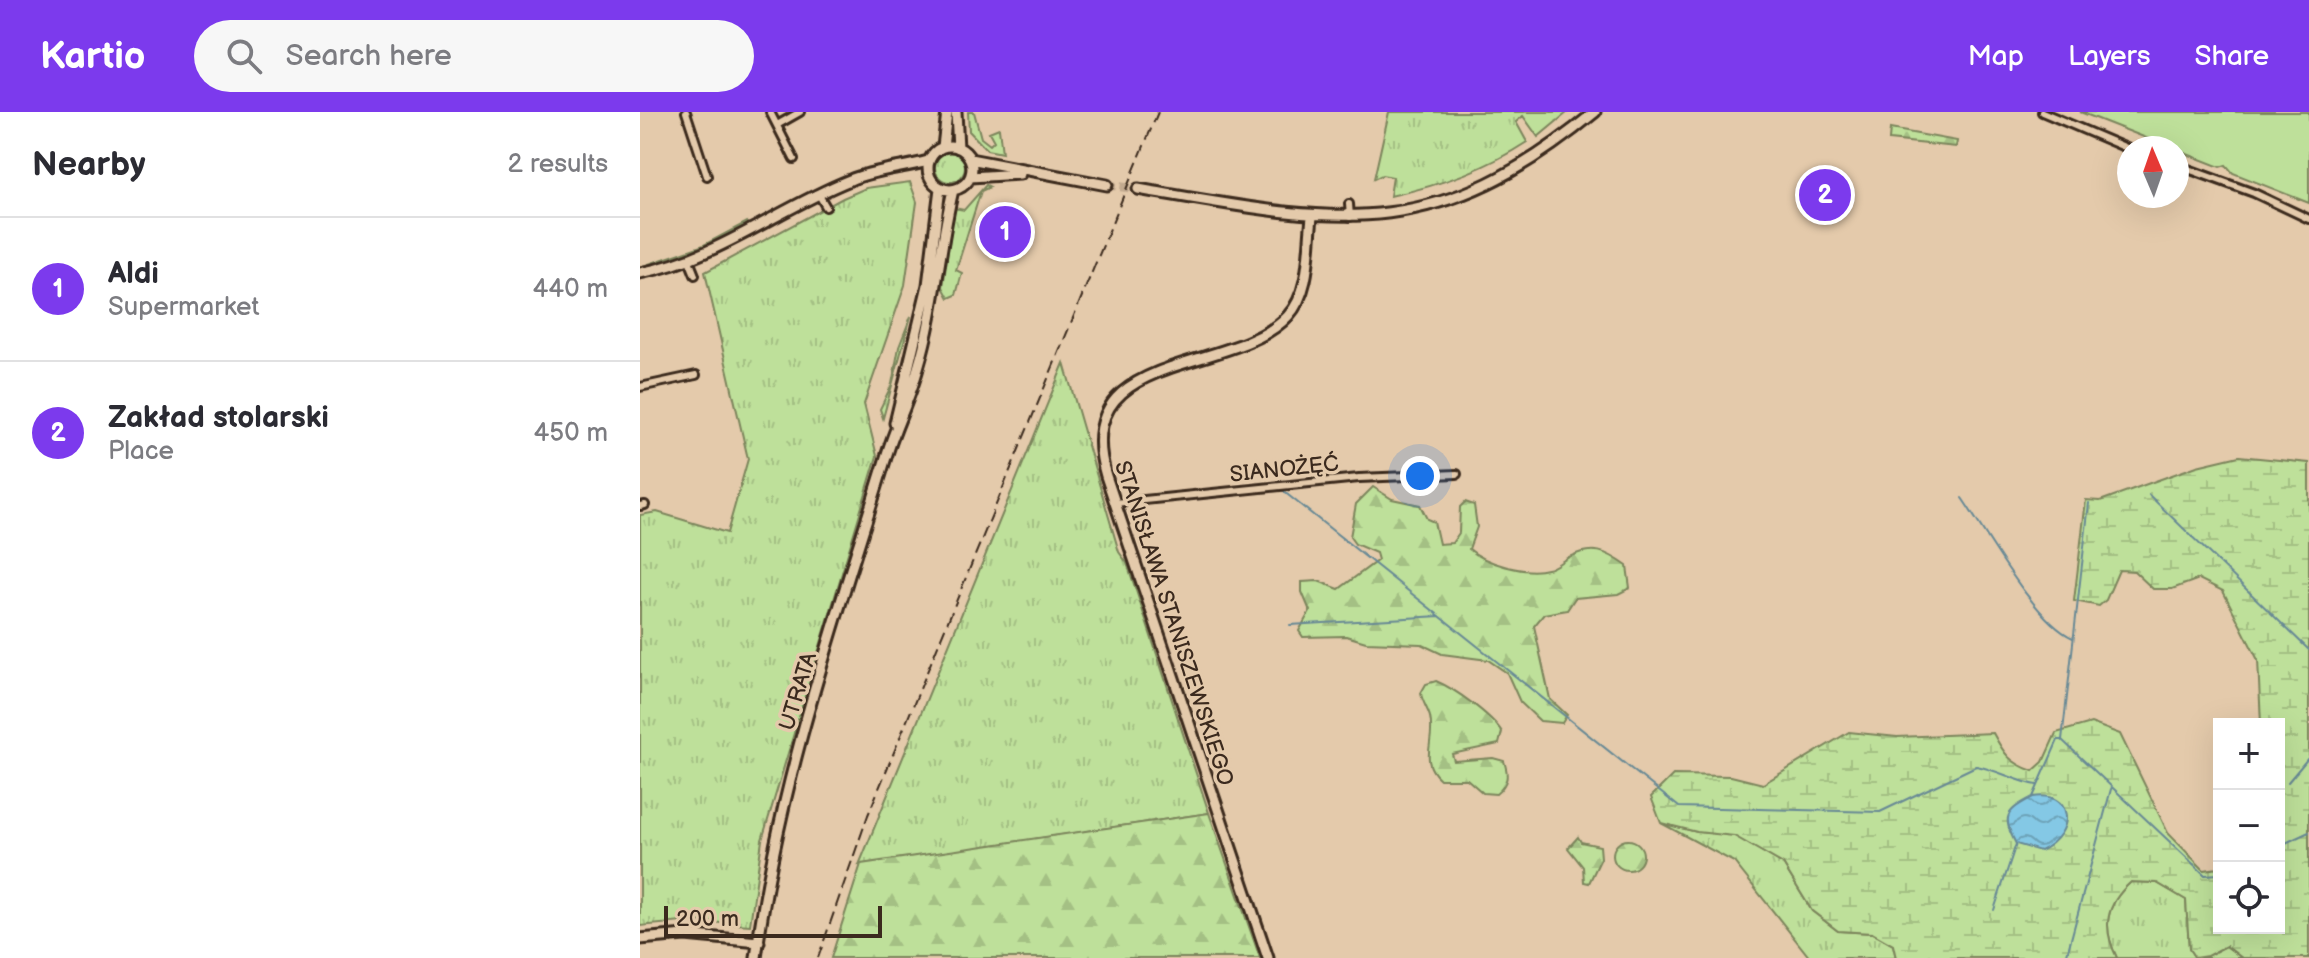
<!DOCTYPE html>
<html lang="en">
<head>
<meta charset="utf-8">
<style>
  :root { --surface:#fff; --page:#f7f7f7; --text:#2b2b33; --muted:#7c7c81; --line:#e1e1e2; --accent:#7c3aed }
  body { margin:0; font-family:"Balsamiq Sans",sans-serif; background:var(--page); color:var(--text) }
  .controls { position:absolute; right:24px; bottom:24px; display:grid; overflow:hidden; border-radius:0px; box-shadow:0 8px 32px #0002 }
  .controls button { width:72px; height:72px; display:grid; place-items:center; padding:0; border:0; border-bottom:2px solid var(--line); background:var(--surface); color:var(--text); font:40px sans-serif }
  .compass { position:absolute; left:1477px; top:24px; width:72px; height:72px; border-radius:50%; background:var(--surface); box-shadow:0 8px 32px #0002; rotate:358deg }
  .scale { position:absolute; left:24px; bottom:20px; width:218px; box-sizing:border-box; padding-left:8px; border:4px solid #3b2a1e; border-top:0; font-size:22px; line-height:28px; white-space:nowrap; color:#3b2a1e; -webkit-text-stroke:6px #e4caab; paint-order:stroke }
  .you { position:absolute; left:780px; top:364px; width:28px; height:28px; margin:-20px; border:6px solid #fff; border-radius:50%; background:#1a73e8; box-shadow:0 0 0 12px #1a73e833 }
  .badge { display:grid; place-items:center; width:52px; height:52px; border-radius:50%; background:var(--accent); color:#fff; font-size:26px; font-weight:700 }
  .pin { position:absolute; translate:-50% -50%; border:4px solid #fff; box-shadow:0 2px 8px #0006 }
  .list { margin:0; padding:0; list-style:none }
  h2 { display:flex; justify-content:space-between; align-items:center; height:104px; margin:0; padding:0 32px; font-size:34px }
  h2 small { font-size:26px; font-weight:400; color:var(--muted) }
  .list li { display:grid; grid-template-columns:52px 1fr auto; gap:24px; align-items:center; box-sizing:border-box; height:144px; padding:0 32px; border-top:2px solid var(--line) }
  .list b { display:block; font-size:30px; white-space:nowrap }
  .list p { margin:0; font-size:26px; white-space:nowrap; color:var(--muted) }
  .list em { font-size:26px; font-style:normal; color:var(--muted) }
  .icon { flex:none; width:44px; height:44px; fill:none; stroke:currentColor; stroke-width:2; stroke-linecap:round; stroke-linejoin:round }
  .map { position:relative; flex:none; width:1669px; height:846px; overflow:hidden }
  header { display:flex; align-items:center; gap:48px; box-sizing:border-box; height:112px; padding:0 40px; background:var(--accent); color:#fff }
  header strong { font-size:38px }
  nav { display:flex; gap:44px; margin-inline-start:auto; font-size:28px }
  .search { width:560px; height:72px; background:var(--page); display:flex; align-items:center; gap:20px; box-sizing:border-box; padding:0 28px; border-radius:44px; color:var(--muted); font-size:30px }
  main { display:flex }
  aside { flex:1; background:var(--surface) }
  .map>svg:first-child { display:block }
  .grass { fill:url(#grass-tufts); stroke:#7c855c; stroke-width:2 }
  .forest { fill:url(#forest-firs); stroke:#7c855c; stroke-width:2 }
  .wetland { fill:url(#wetland-marsh); stroke:#7c855c; stroke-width:2 }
  .garden { fill:#bee09a; stroke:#7c855c; stroke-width:2 }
  .water { fill:url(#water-waves); stroke:#678995; stroke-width:2 }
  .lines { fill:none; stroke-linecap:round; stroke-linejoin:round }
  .stream { stroke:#678995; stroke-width:2 }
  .secondary-tunnel { stroke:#c2aa8f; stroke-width:9; stroke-dasharray:9 4.5; stroke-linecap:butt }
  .street-casing { stroke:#3b2a1e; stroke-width:12 }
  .secondary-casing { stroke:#3b2a1e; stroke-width:15 }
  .street { stroke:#e4caab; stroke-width:6 }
  .secondary { stroke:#e4caab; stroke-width:9 }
  .rail { stroke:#3b2a1e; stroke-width:2; stroke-dasharray:12 6; stroke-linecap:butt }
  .labels { text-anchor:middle; stroke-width:7; stroke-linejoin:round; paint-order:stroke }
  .street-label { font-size:22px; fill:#3b2a1e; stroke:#e4caab }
</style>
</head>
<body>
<header>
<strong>Kartio</strong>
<div class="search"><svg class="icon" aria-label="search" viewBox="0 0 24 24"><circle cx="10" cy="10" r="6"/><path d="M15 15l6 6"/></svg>Search here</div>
<nav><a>Map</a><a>Layers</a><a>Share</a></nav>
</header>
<main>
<aside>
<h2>Nearby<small>2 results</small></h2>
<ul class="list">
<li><span class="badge">1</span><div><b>Aldi</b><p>Supermarket</p></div><em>440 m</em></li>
<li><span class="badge">2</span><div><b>Zakład stolarski</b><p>Place</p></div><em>450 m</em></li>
</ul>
</aside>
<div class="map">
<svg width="1669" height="846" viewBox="0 0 1669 846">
  <defs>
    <pattern id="grass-tufts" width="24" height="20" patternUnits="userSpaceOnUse" patternTransform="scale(2)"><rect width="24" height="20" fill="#bee09a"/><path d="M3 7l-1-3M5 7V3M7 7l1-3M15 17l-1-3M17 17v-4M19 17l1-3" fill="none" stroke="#a4c084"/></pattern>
    <pattern id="forest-firs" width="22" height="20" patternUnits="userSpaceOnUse" patternTransform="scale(2)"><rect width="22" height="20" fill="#bee09a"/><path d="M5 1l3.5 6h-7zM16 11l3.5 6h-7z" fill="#a4c084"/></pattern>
    <pattern id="wetland-marsh" width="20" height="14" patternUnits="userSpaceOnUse" patternTransform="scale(2)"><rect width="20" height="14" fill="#bee09a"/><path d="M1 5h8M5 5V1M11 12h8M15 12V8" fill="none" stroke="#a4c084"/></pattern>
    <pattern id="water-waves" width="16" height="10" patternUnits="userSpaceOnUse" patternTransform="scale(2)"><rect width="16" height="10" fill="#84c8e5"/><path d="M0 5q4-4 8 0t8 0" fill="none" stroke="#6da3b9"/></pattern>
  </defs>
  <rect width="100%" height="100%" fill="#e4caab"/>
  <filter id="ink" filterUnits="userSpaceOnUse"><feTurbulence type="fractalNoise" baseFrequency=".0125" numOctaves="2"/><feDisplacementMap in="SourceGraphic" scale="16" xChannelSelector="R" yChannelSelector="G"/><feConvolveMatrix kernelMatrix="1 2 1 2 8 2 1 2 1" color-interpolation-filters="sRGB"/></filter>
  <g filter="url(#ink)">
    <path class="grass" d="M328,0H334L341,26L350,33L354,29L349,20L359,16L362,41L347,38L329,19Z
      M749,0H928L898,25L883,4L876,10L887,30C846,57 798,74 750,84L753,65L742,63L734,67Z
      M295 55a15 15 0 1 1 30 0a15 15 0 1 1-30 0Z
      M270,70L277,90L265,173L224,292L237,344L122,728L110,813L53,809L0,814V403L17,400L87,421L108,347L65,160L203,86L226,76Z
      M346,73L350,75L341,79L316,158L322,161L316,183L309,186L303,175L314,96L324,98Z
      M107,110L110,116L46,143L0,155L64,133Z
      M271,204L243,306L240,297L252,272L259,235Z
      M424,251L479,440L487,451L569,701L219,753Z
      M1021,711L1057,720L1094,723L1143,752L1172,799L1198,819L1232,821L1253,833L1256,846H1170L1094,750Z
      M1491,770L1517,771L1546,788L1549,837L1555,846H1477C1462,816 1465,793 1491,770Z
      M1586,834L1602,846H1559Z"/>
    <path class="forest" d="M1250,17L1317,29L1316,35L1249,28Z
      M733,375L752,387L780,393L787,407L794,410L799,432L812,431L819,421L820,395L825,390L834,393L837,415L829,437C845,451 885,463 907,457C915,456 921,449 929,445C953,433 966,439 987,454L990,476L978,482L935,486L927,498L904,502L894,514L910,587L927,603L922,611L900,609L880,590L867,561L848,548L802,542L781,532L726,530L706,524L663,525L659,519L670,499L662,480V470L678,469L699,477L738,448L736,441L715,432L710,425L716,392Z
      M796,569C815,577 851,603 862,620L859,632L812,642L814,649L853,646L864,649C869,664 868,672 856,682L843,681L827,667H800C778,648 796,630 790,605C788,597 782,590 781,581L786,572Z
      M569,701L620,846H191L221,752Z
      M938,725L941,730L960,734L961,746L949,771L944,770L943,755L928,736Z
      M973 743a15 15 0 1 1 30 0a15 15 0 1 1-30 0Z"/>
    <path class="wetland" d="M1599,344L1669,351V846H1602L1586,834L1567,844L1555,846L1549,837L1546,788L1517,771L1491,770C1465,793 1462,816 1477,846H1256L1253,833L1232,821L1198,819L1172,799L1143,752L1094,724L1057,720L1021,711L1011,685L1033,663L1091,664L1123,672L1209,620L1257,625L1353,621C1364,642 1370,651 1393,659L1403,650L1416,621L1451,611L1480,622L1528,721L1564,758L1579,756V816H1639V612H1621L1618,548L1583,479L1559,467L1532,477H1513L1494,459L1479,458L1466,488L1459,494L1434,489L1446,388L1460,389L1557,354Z"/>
    <path class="garden" d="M1440,0H1669V91L1593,61L1586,53L1580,55Z"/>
    <path class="water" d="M1393,685C1432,678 1439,720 1400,739L1376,732C1361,704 1366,699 1393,685Z"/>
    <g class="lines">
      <path class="stream" d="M643,379L1039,695L1240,700L1336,654C1358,658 1375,669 1397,673
        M1509,383L1669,538
        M1322,386C1347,422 1395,510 1433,526
        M650,513L800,504
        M1422,628L1449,391
        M1648,670L1669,645
        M1393,685L1418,628H1422L1565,763L1579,762
        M1639,734L1669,720
        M1354,798L1376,732
        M1426,846L1471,677"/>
      <path class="secondary-tunnel" d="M467,73L498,77"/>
      <g class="street-casing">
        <path id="street" d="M46,0L67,64
          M130,0L154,47
          M1402,0L1489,37
          M137,13L160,0
          M1537,53L1614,81L1669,107
          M179,83L186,95
          M709,92L710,105
          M49,148L55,163
          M0,275L56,263
          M475,391L719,366L817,362
          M0,394L5,393"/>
      </g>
      <g class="secondary-casing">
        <path id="secondary" d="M316,0L318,36
          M288 56a22 22 0 1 1 44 0a22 22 0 1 1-44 0Z
          M303,35L307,0
          M330,47L467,73
          M330,65L380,62
          M498,77C693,110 791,136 955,0
          M0,161C79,146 137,97 210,68C234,58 263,56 288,49
          M255,311L288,173L300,76
          M0,827L45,823L119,830
          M116,846C138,673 196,508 247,342C256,313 270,286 278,256C296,196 299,137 313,78
          M628,846L466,364C428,236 593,264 648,204C671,179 668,137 672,105"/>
      </g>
      <use href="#street" class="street"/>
      <use href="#secondary" class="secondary"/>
      <path class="rail" d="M178,846L228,703L518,0"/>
    </g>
  </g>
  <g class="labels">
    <g class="street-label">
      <text transform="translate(644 356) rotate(-6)" y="8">SIANOŻĘĆ</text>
      <text transform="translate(535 511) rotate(72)" y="8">STANISŁAWA STANISZEWSKIEGO</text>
      <text transform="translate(157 579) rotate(-73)" y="8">UTRATA</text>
    </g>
  </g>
</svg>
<div class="controls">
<button>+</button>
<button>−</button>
<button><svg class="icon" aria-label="locate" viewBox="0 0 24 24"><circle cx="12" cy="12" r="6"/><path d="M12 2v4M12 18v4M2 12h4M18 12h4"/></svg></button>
</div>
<svg class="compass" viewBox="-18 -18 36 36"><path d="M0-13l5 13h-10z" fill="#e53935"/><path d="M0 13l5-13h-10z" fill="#7c7c81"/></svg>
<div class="scale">200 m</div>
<div class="you"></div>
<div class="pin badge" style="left:365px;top:120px">1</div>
<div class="pin badge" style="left:1185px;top:83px">2</div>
</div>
</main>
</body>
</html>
